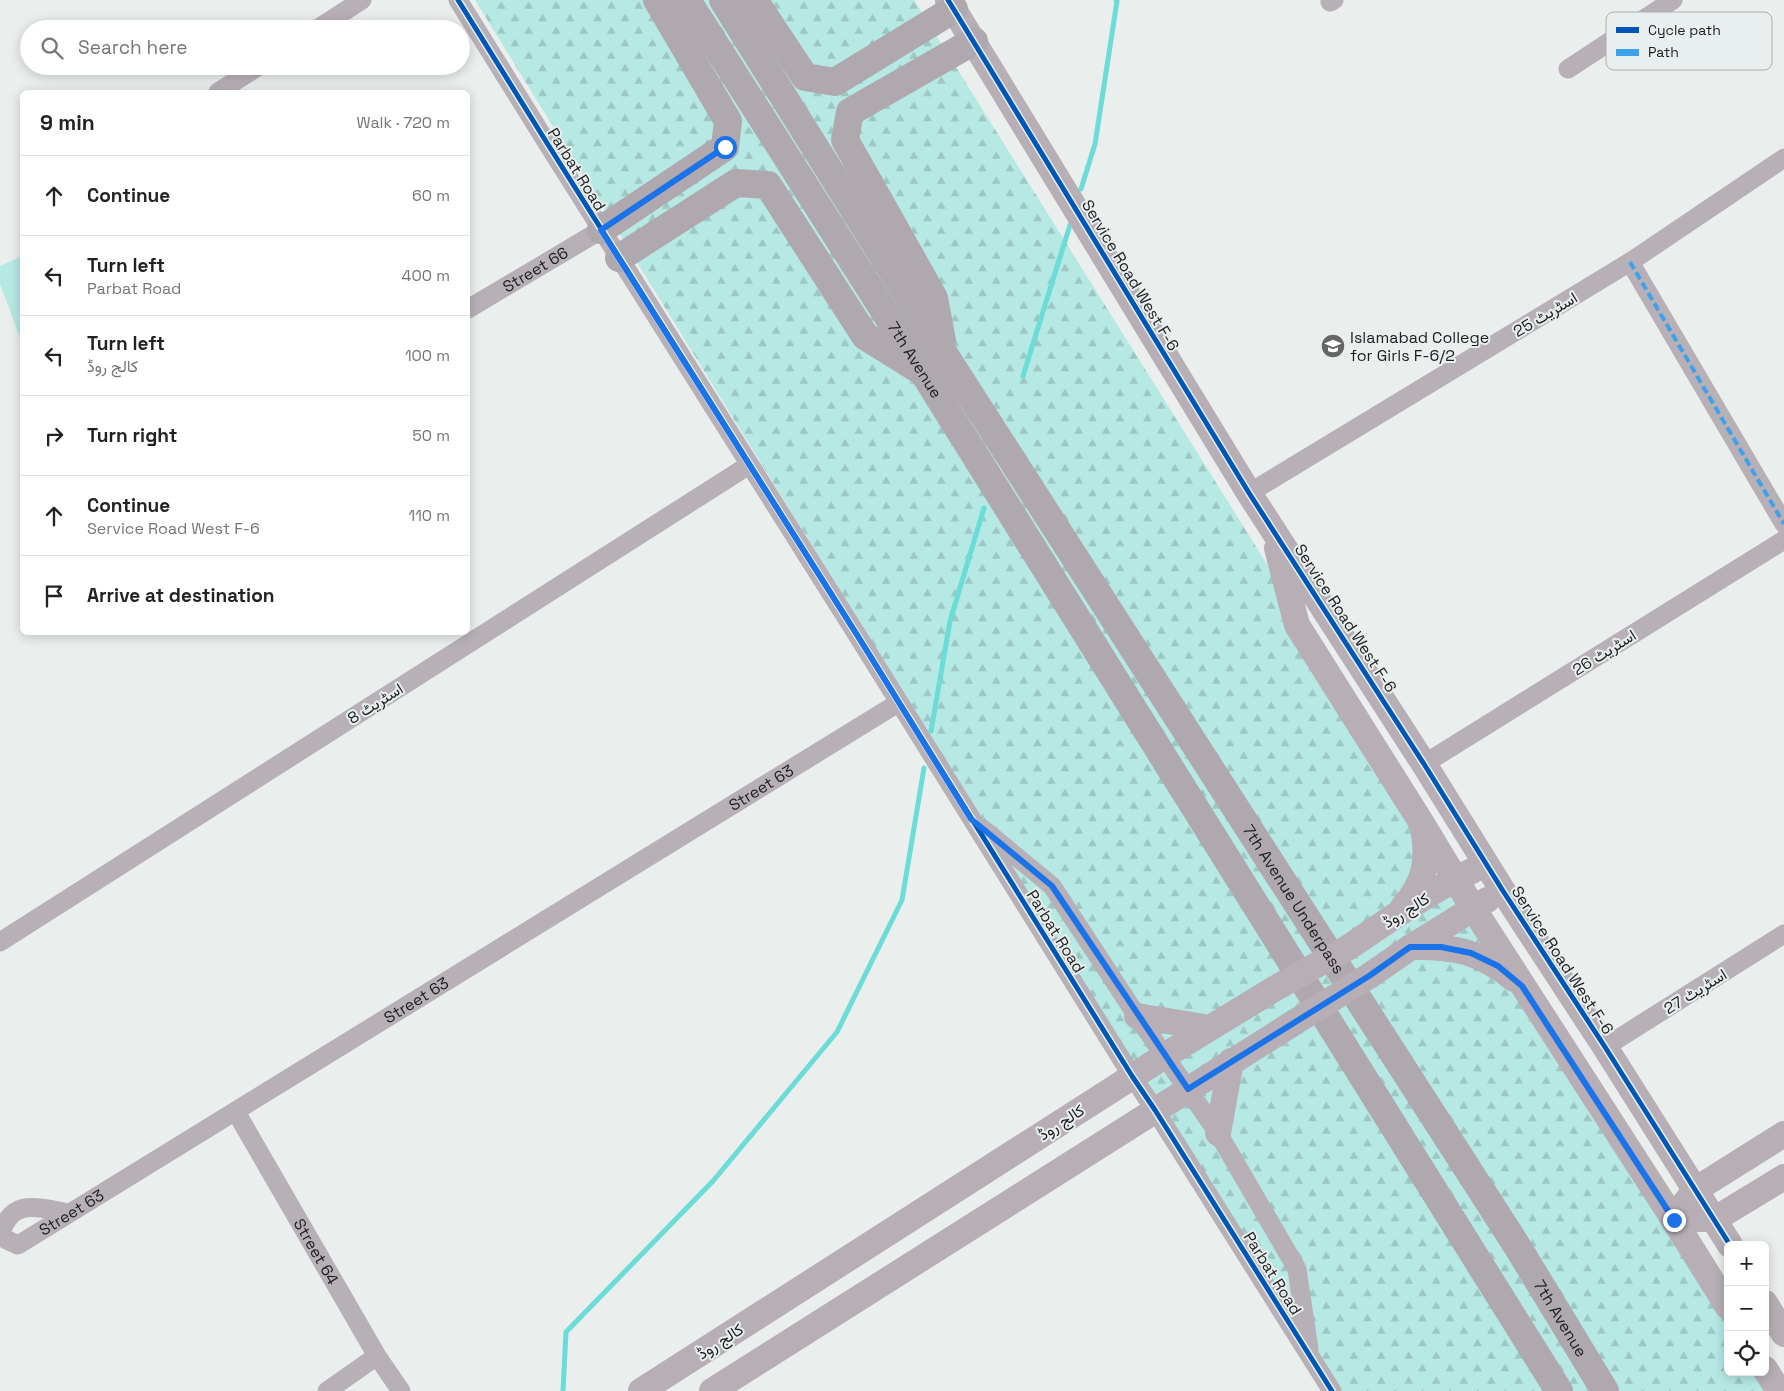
<!DOCTYPE html>
<html lang="en">
<head>
<meta charset="utf-8">
<style>
  :root { --surface:#fff; --page:#f2f2f2; --text:#222; --muted:#767676; --line:#e0e0e0 }
  body { margin:0; font-family:"Space Grotesk",Vazirmatn,sans-serif; background:var(--page); color:var(--text) }
  .controls { position:absolute; right:15px; bottom:15px; display:grid; overflow:hidden; border-radius:8px; box-shadow:0 2px 12px #0003 }
  .controls button { width:45px; height:45px; display:grid; place-items:center; padding:0; border:0; border-bottom:1px solid var(--line); background:var(--surface); color:var(--text); font:25px sans-serif }
  .stop { position:absolute; width:15px; height:15px; margin:-11px; border:4px solid #1a73e8; border-radius:50%; background:#fff }
  .stop.end { background:#1a73e8; border-color:#fff; box-shadow:0 1px 5px #0008 }
  .list { margin:0; padding:0; list-style:none }
  h2 { display:flex; justify-content:space-between; align-items:center; height:65px; margin:0; padding:0 20px; font-size:21px }
  h2 small { font-size:16px; font-weight:400; color:var(--muted) }
  .list li { display:grid; grid-template-columns:32px 1fr auto; gap:15px; align-items:center; box-sizing:border-box; height:80px; padding:0 20px; border-top:1px solid var(--line) }
  .list b { display:block; font-size:19px; white-space:nowrap }
  .list p { margin:0; font-size:16px; white-space:nowrap; color:var(--muted) }
  .list em { font-size:16px; font-style:normal; color:var(--muted) }
  .icon { flex:none; width:28px; height:28px; fill:none; stroke:currentColor; stroke-width:2; stroke-linecap:round; stroke-linejoin:round }
  .map { position:relative; flex:none; width:1784px; height:1391px; overflow:hidden }
  .search { position:absolute; background:var(--surface); box-shadow:0 2px 12px #0003; left:20px; top:20px; width:450px; height:55px; display:flex; align-items:center; gap:12px; box-sizing:border-box; padding:0 18px; border-radius:28px; color:var(--muted); font-size:19px }
  .panel { position:absolute; background:var(--surface); box-shadow:0 2px 12px #0003; left:20px; top:90px; width:450px; height:545px; border-radius:8px }
  .map>svg:first-child { display:block }
  .forest { fill:url(#forest-firs) }
  .garden { fill:#b6e8e4 }
  .lines { fill:none; stroke-linecap:round; stroke-linejoin:round }
  .stream { stroke:#6cdcd7; stroke-width:5 }
  .street { stroke:#b8b0b7; stroke-width:19 }
  .secondary { stroke:#b7aeb6; stroke-width:26 }
  .primary { stroke:#afa8af; stroke-width:28 }
  .secondary-bridge { stroke:#b7aeb6; stroke-width:26 }
  .quiet { stroke:#3da2ea; stroke-width:4; stroke-dasharray:8 4; stroke-linecap:butt }
  .cycleway-casing { stroke:#e9efee; stroke-width:8 }
  .cycleway { stroke:#0057b8; stroke-width:5 }
  .route { stroke:#1a73e8; stroke-width:6 }
  .labels { text-anchor:middle; stroke-width:4; stroke-linejoin:round; paint-order:stroke }
  .street-label { font-size:16px; fill:#1c1e1e; stroke:#e9efee }
  .poi-label { font-size:16px; fill:#1c1e1e; stroke:#e9efee; text-anchor:start }
  .key { fill:#e9efee; stroke:#acb0b0; stroke-width:1 }
  .key-label { font-size:14px; fill:#1c1e1e }
</style>
</head>
<body>
<div class="map">
<svg width="1784" height="1391" viewBox="0 0 1784 1391">
  <defs>
    <pattern id="forest-firs" width="22" height="20" patternUnits="userSpaceOnUse" patternTransform="scale(1.25)"><rect width="22" height="20" fill="#b6e8e4"/><path d="M5 1l3.5 6h-7zM16 11l3.5 6h-7z" fill="#9cc7c3"/></pattern>
  </defs>
  <rect width="100%" height="100%" fill="#eaeeed"/>
  <path class="forest" d="M475,0H914L1663,1197L1728,1314V1372H1760L1770,1391H1334Z"/>
  <path class="garden" d="M22,256V343L0,284V266Z"/>
  <g class="lines">
    <path class="stream" d="M1081,189L1095,144L1117,1L1116,0
      M1023,376L1070,225
      M931,731L950,621L984,508
      M563,1391L566,1332L713,1181L837,1032L902,900L924,768"/>
    <g class="street">
      <path d="M458,0L547,143L859,638L1132,1076L1155,1110L1332,1391"/>
      <path d="M1330,2L1334,0"/>
      <path d="M317,29L362,0"/>
      <path d="M1568,69L1673,0"/>
      <path d="M218,92L259,66"/>
      <path d="M1630,262L1784,524"/>
      <path id="s1" d="M468,309L601,230"/>
      <path d="M1249,493L1630,262L1784,158"/>
      <path d="M1424,764L1784,540"/>
      <path d="M983,829L1052,886L1137,1016L1218,1133L1297,1269L1309,1349"/>
      <path d="M0,942L749,465"/>
      <path d="M1605,1047L1784,934"/>
      <path id="s2" d="M236,1112L377,1356L401,1391"/>
      <path id="s3" d="M64,1212C35,1207 12,1199 1,1233L5,1239L18,1245L898,703"/>
      <path d="M327,1391L377,1356"/>
    </g>
    <path class="secondary" d="M948,0L1249,493L1424,764L1503,891L1605,1047L1730,1245
      M1277,548L1297,625L1421,822L1473,908L1674,1220L1728,1307
      M1403,907C1425,883 1429,859 1423,828
      M1349,947C1389,920 1428,892 1472,871
      M1411,947C1454,946 1479,951 1514,979
      M1369,976L1411,947L1487,900
      M1137,1016L1210,1028
      M1218,1133L1231,1061
      M1685,1203L1695,1190L1784,1134
      M1698,1219H1715L1784,1177
      M1765,1303L1784,1334
      M1765,1369L1779,1391
      M641,1391L1174,1050L1274,989
      M712,1391L1295,1022"/>
    <g class="primary">
      <path id="s4" d="M687,0L923,372L1559,1391"/>
      <path id="s5" d="M723,0L946,357L1517,1246L1605,1391"/>
      <path d="M754,0L805,77L835,82L954,9"/>
      <path d="M601,230L725,147L728,121L657,0"/>
      <path d="M619,258L736,183L768,185L865,336L918,369"/>
      <path d="M942,341L934,298L845,140L850,112L974,41"/>
    </g>
    <path class="secondary-bridge" d="M1274,989L1349,947
      M1295,1022L1369,976"/>
    <path class="quiet" d="M1630,262L1784,524"/>
    <g class="cycleway-casing">
      <path id="cycleway" d="M458,0L547,143L859,638L1132,1076L1155,1110L1332,1391
        M948,0L1249,493L1424,764L1503,891L1605,1047L1730,1245"/>
    </g>
    <use href="#cycleway" class="cycleway"/>
  </g>
  <g class="lines">
    <path class="route" d="M725,147L601,230L859,638L971,819L1052,886L1188,1089L1369,976L1410,947H1441L1471,953L1498,966L1522,986L1674,1220"/>
  </g>
  <defs>
    <g id="university-disc" transform="scale(1.25)"><circle r="9.5" fill="#646766" stroke="#e9efee"/><path d="M0-5L7-2L0 1L-7-2ZM-4 1L0 2.5L4 1V4Q0 6-4 4Z" fill="#fff"/></g>
  </defs>
  <g fill-rule="evenodd">
    <use href="#university-disc" x="1333" y="346"/>
  </g>
  <g class="labels">
    <g class="street-label">
      <text transform="translate(577 169) rotate(58)" y="6">Parbat Road</text>
      <text dy="6" stroke="none"><textPath href="#s1" startOffset="78">Street 66</textPath></text>
      <text transform="translate(1131 275) rotate(59)" y="6">Service Road West F-6</text>
      <text transform="translate(1545 314) rotate(-31)" y="6">اسٹریٹ 25</text>
      <text dy="6" stroke="none"><textPath href="#s4" startOffset="426">7th Avenue</textPath></text>
      <text transform="translate(1346 618) rotate(57)" y="6">Service Road West F-6</text>
      <text transform="translate(1604 652) rotate(-32)" y="6">اسٹریٹ 26</text>
      <text transform="translate(375 703) rotate(-32)" y="6">اسٹریٹ 8</text>
      <text dy="6" stroke="none"><textPath href="#s3" startOffset="970">Street 63</textPath></text>
      <text dy="6" stroke="none"><textPath href="#s5" startOffset="1065">7th Avenue Underpass</textPath></text>
      <text transform="translate(1406 910) rotate(-32)" y="6">کالج روڈ</text>
      <text transform="translate(1056 931) rotate(58)" y="6">Parbat Road</text>
      <text transform="translate(1563 960) rotate(57)" y="6">Service Road West F-6</text>
      <text transform="translate(1695 991) rotate(-32)" y="6">اسٹریٹ 27</text>
      <text dy="6" stroke="none"><textPath href="#s3" startOffset="565">Street 63</textPath></text>
      <text transform="translate(1061 1122) rotate(-33)" y="6">کالج روڈ</text>
      <text dy="6" stroke="none"><textPath href="#s3" startOffset="160">Street 63</textPath></text>
      <text dy="6" stroke="none"><textPath href="#s2" startOffset="161">Street 64</textPath></text>
      <text transform="translate(1273 1273) rotate(58)" y="6">Parbat Road</text>
      <text dy="6" stroke="none"><textPath href="#s5" startOffset="1562">7th Avenue</textPath></text>
      <text transform="translate(720 1341) rotate(-33)" y="6">کالج روڈ</text>
    </g>
    <g class="poi-label">
      <text x="1350" y="343">Islamabad College<tspan x="1350" dy="18">for Girls F-6/2</tspan></text>
    </g>
  </g>
  <rect x="1606" y="12" width="166" height="58" rx="8" class="key"/>
  <rect x="1616" y="27" width="23" height="6" fill="#0057b8"/>
  <rect x="1616" y="49" width="23" height="7" fill="#3da2ea"/>
  <g class="key-label">
    <text x="1648" y="35">Cycle path</text>
    <text x="1648" y="57">Path</text>
  </g>
</svg>
<div class="controls">
<button>+</button>
<button>−</button>
<button><svg class="icon" aria-label="locate" viewBox="0 0 24 24"><circle cx="12" cy="12" r="6"/><path d="M12 2v4M12 18v4M2 12h4M18 12h4"/></svg></button>
</div>
<div class="stop" style="left:725px;top:147px"></div>
<div class="stop end" style="left:1674px;top:1220px"></div>
<div class="search"><svg class="icon" aria-label="search" viewBox="0 0 24 24"><circle cx="10" cy="10" r="6"/><path d="M15 15l6 6"/></svg>Search here</div>
<section class="panel">
<h2>9 min<small>Walk · 720 m</small></h2>
<ul class="list">
<li><svg class="icon" aria-label="ahead" viewBox="0 0 24 24"><path d="M12 20V5M6 11l6-6 6 6"/></svg><div><b>Continue</b></div><em>60 m</em></li>
<li><svg class="icon" aria-label="left" viewBox="0 0 24 24"><path d="M17 20v-9H6M10 6l-5 5 5 5"/></svg><div><b>Turn left</b><p>Parbat Road</p></div><em>400 m</em></li>
<li><svg class="icon" aria-label="left" viewBox="0 0 24 24"><path d="M17 20v-9H6M10 6l-5 5 5 5"/></svg><div><b>Turn left</b><p>کالج روڈ</p></div><em>100 m</em></li>
<li><svg class="icon" aria-label="right" viewBox="0 0 24 24"><path d="M7 20v-9h11M14 6l5 5-5 5"/></svg><div><b>Turn right</b></div><em>50 m</em></li>
<li><svg class="icon" aria-label="ahead" viewBox="0 0 24 24"><path d="M12 20V5M6 11l6-6 6 6"/></svg><div><b>Continue</b><p>Service Road West F-6</p></div><em>110 m</em></li>
<li><svg class="icon" aria-label="arrive" viewBox="0 0 24 24"><path d="M6 21V4h12l-3 4 3 4H6"/></svg><div><b>Arrive at destination</b></div></li>
</ul>
</section>
</div>
</body>
</html>
